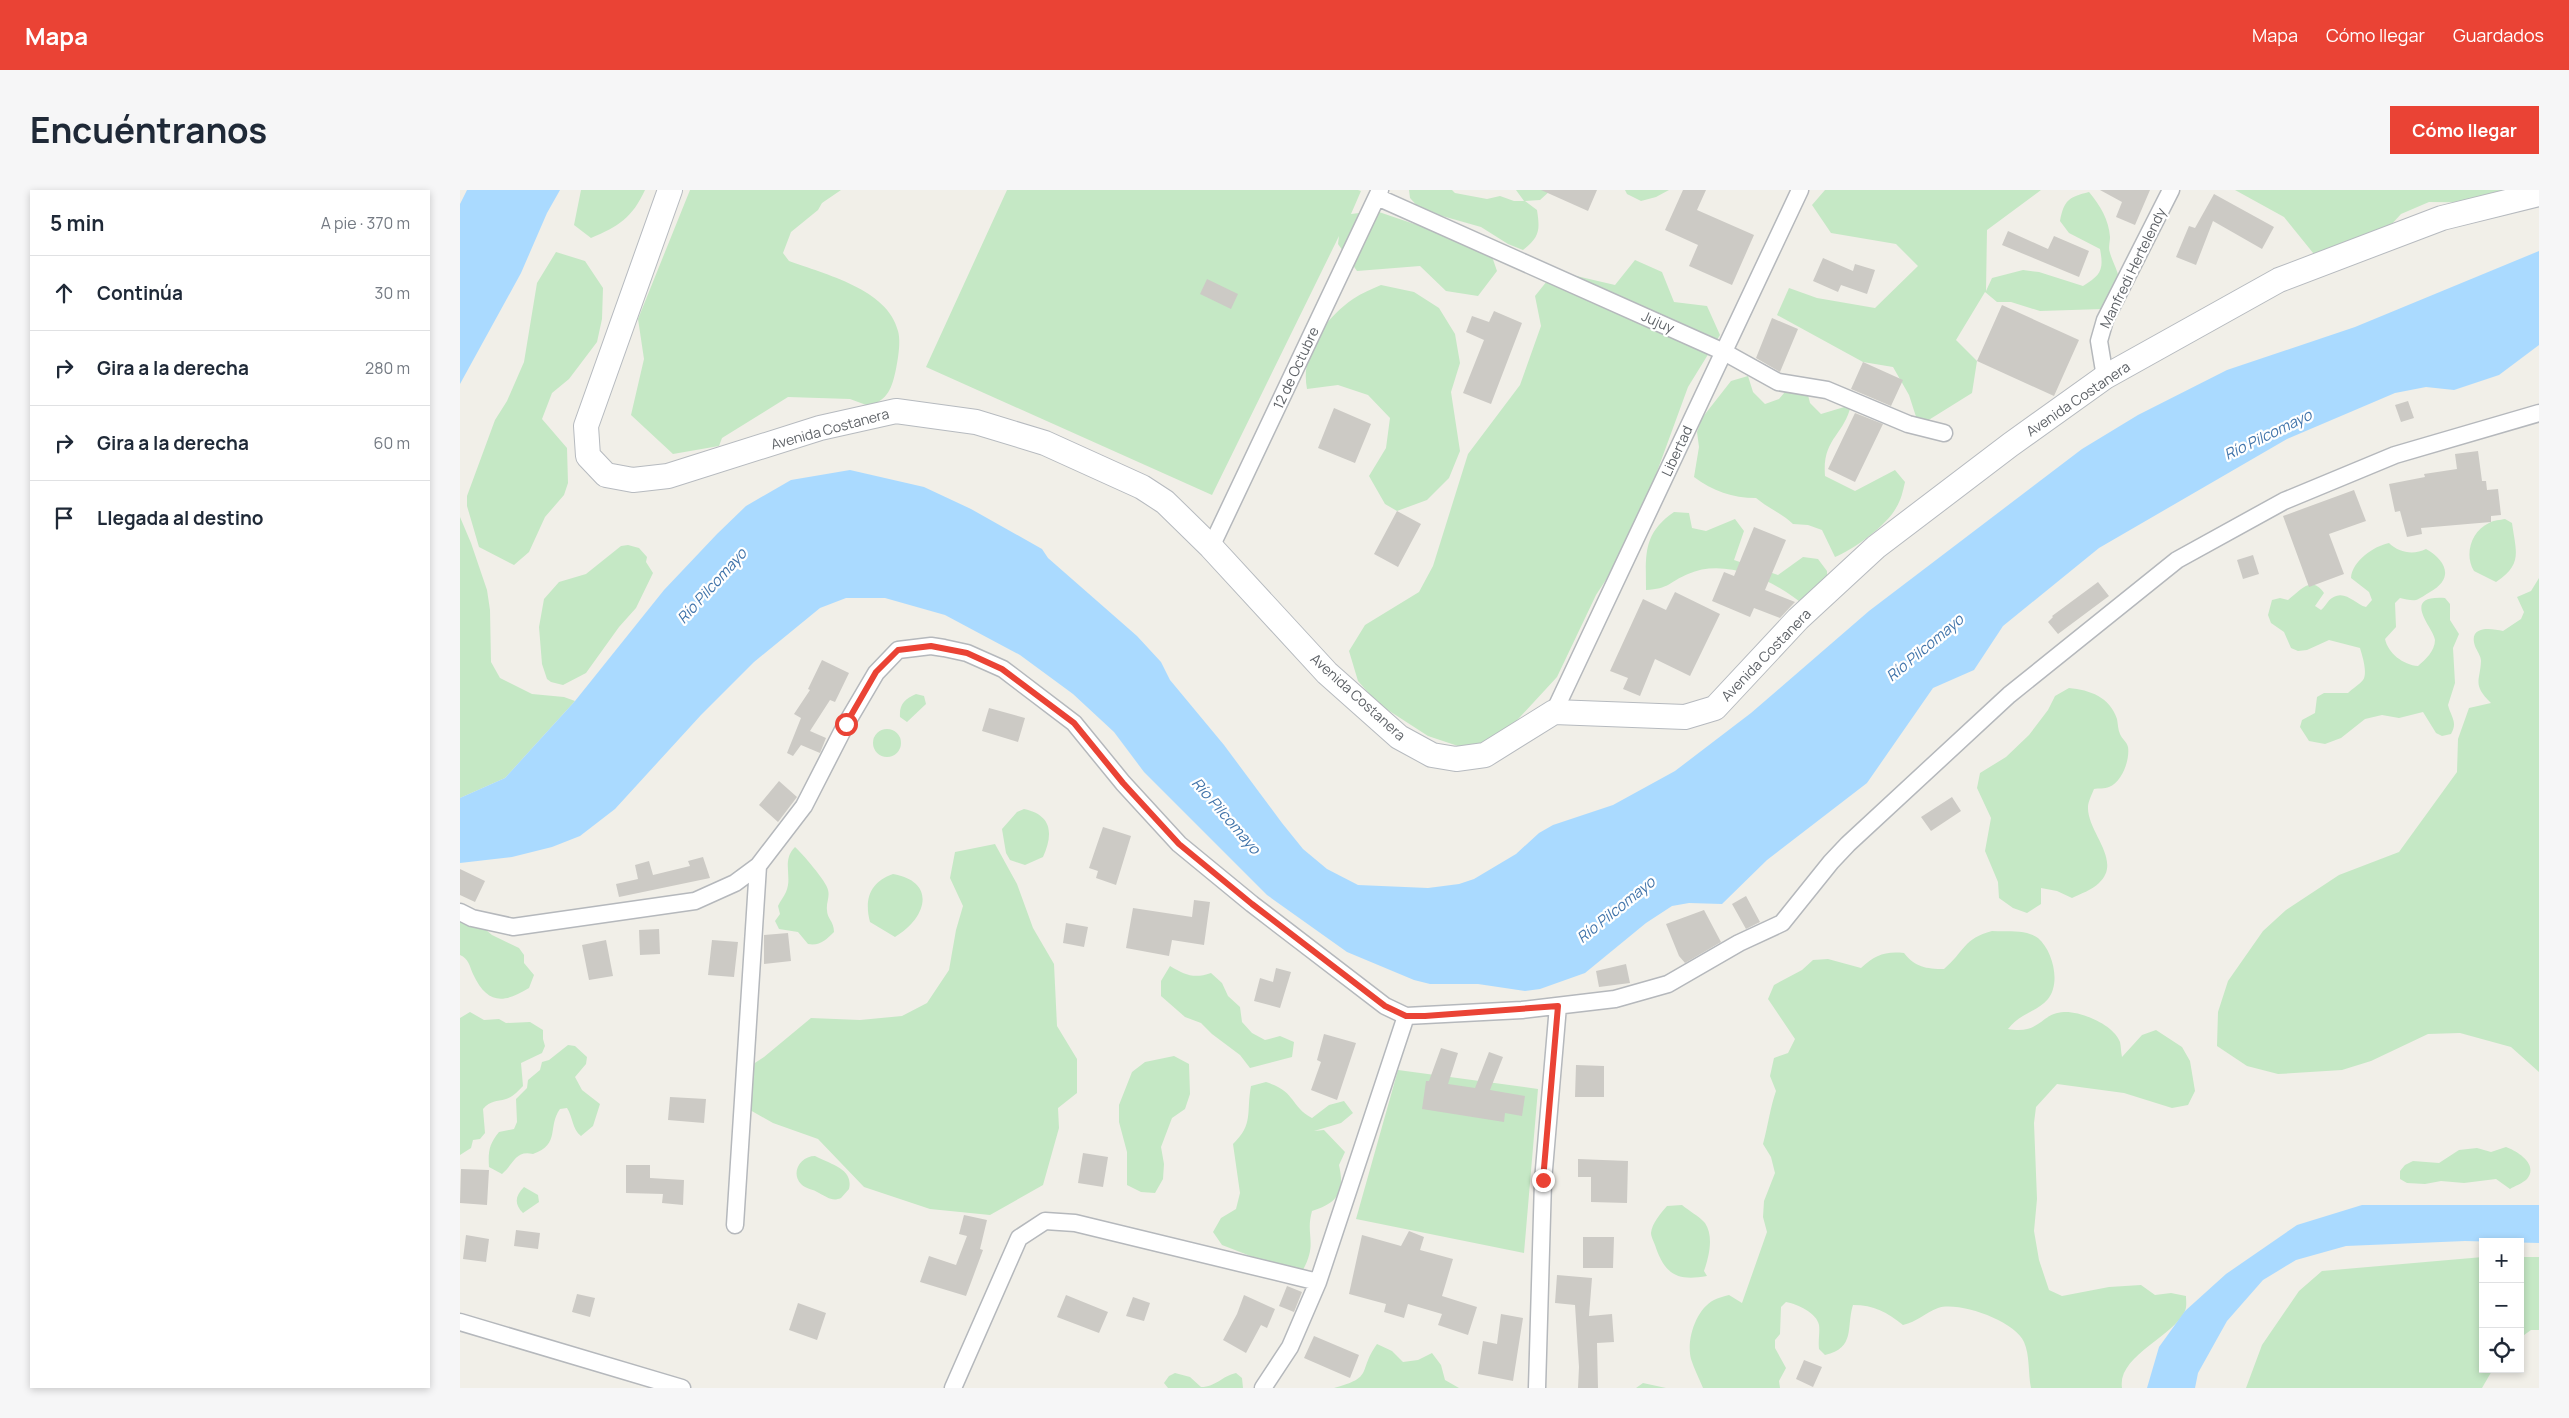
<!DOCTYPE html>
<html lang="es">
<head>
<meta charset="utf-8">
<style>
  :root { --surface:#fff; --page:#f6f6f7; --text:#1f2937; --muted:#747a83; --line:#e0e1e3; --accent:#ea4335 }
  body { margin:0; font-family:Manrope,sans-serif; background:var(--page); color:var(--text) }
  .controls { position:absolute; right:15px; bottom:15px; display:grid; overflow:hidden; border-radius:0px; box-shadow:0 2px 8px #0003 }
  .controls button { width:45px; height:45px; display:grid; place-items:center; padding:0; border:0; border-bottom:1px solid var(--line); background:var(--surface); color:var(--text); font:25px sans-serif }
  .stop { position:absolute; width:15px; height:15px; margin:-11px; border:4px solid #ea4335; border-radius:50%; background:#fff }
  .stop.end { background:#ea4335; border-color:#fff; box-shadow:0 1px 5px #0008 }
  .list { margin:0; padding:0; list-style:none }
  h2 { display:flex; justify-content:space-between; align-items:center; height:65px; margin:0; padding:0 20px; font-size:21px }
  h2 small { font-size:16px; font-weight:400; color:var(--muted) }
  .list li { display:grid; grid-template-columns:32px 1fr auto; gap:15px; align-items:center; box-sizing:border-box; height:75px; padding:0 20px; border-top:1px solid var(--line) }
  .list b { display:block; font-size:19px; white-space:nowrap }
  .list em { font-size:16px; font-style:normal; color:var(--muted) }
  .icon { flex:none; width:28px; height:28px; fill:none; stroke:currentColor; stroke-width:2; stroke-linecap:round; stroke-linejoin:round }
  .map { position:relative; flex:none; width:2079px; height:1198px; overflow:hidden; border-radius:0px }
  header { display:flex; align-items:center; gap:30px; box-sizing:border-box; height:70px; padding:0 25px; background:var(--accent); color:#fff }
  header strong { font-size:24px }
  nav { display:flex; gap:28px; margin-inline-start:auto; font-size:18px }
  .intro { display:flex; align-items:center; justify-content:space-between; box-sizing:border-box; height:120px; padding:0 30px }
  h1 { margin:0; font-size:35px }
  .button { padding:12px 22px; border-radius:0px; background:var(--accent); color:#fff; font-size:18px; font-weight:700 }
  main { display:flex; gap:30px; padding:0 30px }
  aside { flex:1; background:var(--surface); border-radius:0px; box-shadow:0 2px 8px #0003 }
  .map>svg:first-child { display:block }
  .green { fill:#c5e8c5 }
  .water { fill:#aadaff }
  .building { fill:#cccac5 }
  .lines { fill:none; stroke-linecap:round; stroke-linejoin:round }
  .street-casing { stroke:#b5b8bc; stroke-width:19 }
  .secondary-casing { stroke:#b6babf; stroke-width:26 }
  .street { stroke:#fff; stroke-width:16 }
  .secondary { stroke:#fff; stroke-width:24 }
  .route { stroke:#ea4335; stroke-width:6 }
  .labels { text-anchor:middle; stroke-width:4.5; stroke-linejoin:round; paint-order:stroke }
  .street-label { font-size:14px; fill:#5f6368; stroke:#fff }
  .water-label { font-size:15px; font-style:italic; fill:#4174aa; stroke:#fff }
</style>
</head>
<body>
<header>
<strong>Mapa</strong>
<nav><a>Mapa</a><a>Cómo llegar</a><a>Guardados</a></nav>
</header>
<div class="intro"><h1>Encuéntranos</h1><a class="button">Cómo llegar</a></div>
<main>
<aside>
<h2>5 min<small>A pie · 370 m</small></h2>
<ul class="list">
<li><svg class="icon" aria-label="ahead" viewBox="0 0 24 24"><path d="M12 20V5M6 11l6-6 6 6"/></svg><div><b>Continúa</b></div><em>30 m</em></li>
<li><svg class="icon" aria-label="right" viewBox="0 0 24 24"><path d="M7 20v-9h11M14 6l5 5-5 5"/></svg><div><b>Gira a la derecha</b></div><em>280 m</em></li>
<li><svg class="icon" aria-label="right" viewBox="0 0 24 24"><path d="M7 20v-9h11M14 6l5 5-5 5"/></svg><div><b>Gira a la derecha</b></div><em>60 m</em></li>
<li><svg class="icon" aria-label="arrive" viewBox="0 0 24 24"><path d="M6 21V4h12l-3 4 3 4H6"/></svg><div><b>Llegada al destino</b></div></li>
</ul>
</aside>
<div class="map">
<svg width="2079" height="1198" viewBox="0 0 2079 1198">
  <rect width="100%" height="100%" fill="#f1efe8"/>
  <path class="green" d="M121,0H185C172,28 159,36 131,48L114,35Z
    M230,0H381L362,13L358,20L331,42L323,63L329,71C364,84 428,99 438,141C441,152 438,168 436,179C432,198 428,210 409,216L390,209L328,207L262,248L259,256L213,264L171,225L184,169L178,129Z
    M547,0H898L901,1L891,24L916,21L972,40L1027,52L1037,81L1018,106L986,101L960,76L897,81L878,54L879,46L752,305L466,177Z
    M949,0H992L995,3L1027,9L1040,6L1054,11H1064L1056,0H1091L1080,10L1065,11L1077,20C1080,40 1080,47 1063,60L1048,54L1021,37L961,20L950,8Z
    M1165,0H1209L1196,7L1181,11L1167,4Z
    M1365,0H1581L1527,40L1526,101L1532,88L1563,80L1579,82L1623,96C1641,85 1644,80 1640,59L1609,43L1600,31C1604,10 1609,7 1629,2C1640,15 1649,30 1650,47C1650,52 1648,58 1650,63C1653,73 1658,81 1660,92L1643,119L1580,121L1551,112H1537L1525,102L1496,150L1517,171L1512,203L1459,236L1449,205L1433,177L1403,172L1317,125L1329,98L1357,108L1415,118L1458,76L1436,54L1371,43L1352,15Z
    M1775,0H2079L2058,13L1969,12L1941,24L1920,47L1862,74L1824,27Z
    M96,62L125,71L143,98L142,129L137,152L109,189L92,203L82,229L107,258L108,293L104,305L85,327L69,362L54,375L19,357L7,316V306L35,230L47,211L64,172L77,93Z
    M1175,70L1202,82L1214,112L1247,116L1260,145L1228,197L1172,350L1136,405L1097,487L1025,565L968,546L917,513L898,491L889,461L905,435L959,402L973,376L1008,264L1060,195L1081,136L1075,106L1095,81L1155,95Z
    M921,95L954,102L979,118L995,144L1000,173L991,202L1000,261L989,288L967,310L937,321L925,314L909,286L926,258L930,228L908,205L878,195L847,199C840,164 865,128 893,109C902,103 912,99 921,95Z
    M1288,186L1293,202L1305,214L1319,209L1330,196L1346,197L1350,213L1361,224L1391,215C1384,246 1362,248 1365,286L1395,301L1435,280L1445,292C1443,301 1441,310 1436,318C1427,335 1393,360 1375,367L1362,340L1348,335L1333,334C1321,323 1308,318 1296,308C1272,308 1253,301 1234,287L1239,257L1237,242L1242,228L1271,191Z
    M1214,322L1229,323L1232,338L1246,341L1275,329L1284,341L1274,370L1318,385L1343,367L1358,369L1367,381V396L1345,416C1316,391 1266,367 1228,384C1209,392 1209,399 1186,400C1186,366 1182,344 1214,322Z
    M0,327L11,353L27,400L30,420L31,472L40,488L72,504L104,507L115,511L45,588L0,608Z
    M2045,329L2052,333C2056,362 2063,374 2036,392L2014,381C2004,365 2011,341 2029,333C2034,330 2040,330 2045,329Z
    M1929,353C1939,363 1954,365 1966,359C1987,371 1994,389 1970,402C1966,404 1960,409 1956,410C1952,411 1945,409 1940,408L1935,413L1936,437L1925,449C1928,463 1943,475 1958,476C1965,470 1975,461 1975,450C1974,438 1939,405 1985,408L1990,414V430L1999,444L1993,458L1995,493L1988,515C1991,527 1998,532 1991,544L1982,546L1976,543L1963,522L1939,528L1922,525L1905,529L1881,548L1865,554L1849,551L1840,537L1842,530L1855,523L1857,507L1864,503H1888C1892,499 1900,494 1903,490C1908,483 1902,465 1900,458L1869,450L1847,460L1838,461L1831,458L1824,442L1811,433L1808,425L1812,410L1820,408L1828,410C1841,400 1851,385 1864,403L1855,416L1861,420C1865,417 1868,410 1872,408C1885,399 1895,414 1906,417L1912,410L1909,402L1891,388C1892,371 1914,356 1929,353Z
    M168,355L179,358L187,367L186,372L193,383L176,418L159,437L126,483L103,495L91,492L87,489L82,474L79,437L84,409L99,392L126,384L161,356Z
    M2079,388V882L2051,857L2000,843L1968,844L1911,871L1882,880L1818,884L1787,876L1757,856L1758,822L1768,791L1803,741L1826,720L1879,685L1939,662L1997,582L1998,549L2009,518L2031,513C2012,494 2020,492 2021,471C2021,466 2017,461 2015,456C2008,435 2031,438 2043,441L2061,429L2064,422L2057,407L2071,401Z
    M1609,498C1630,500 1650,507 1657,529C1658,534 1658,540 1660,544C1662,549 1667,552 1668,557C1670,570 1662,592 1649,597C1645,599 1638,598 1634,599C1632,604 1628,612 1628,617C1627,642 1663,671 1639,693C1632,700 1620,704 1612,708L1597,701L1581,698V714L1567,723L1553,718L1539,708L1538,692L1525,661L1531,628L1517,598L1520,583L1546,567L1569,545L1588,520L1595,506Z
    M456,504L464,506L466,514L447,532L440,527C439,514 445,509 456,504Z
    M413 553a14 14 0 1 1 28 0a14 14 0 1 1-28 0Z
    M564,619C593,625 593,645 583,667L565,675L550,670L546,663L542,639L557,622Z
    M535,654L557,694L573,738L594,774L597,836L617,869V903L598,918L599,938L583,995L530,1025L470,1019L404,997L358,949L313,933L283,916L275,886L304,867L351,828L400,830L442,826L467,813L489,780L496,740L503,716L490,688L495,662Z
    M335,657C341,662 367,692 368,700C370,707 366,713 367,720C367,729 374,731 374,742C366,750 360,756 348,754L338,742L319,739L315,731L320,724L318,716C320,711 324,707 326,702C333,686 321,671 335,657Z
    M433,684C478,692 466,729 435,747L410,732C404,709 410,692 433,684Z
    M0,729L20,735L32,745L59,758L64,765V773L74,785L69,798C43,814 27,814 13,784C9,775 9,769 0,765Z
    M1532,741C1546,742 1566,739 1578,748C1593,761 1601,793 1588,809C1577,822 1560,823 1548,839C1581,845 1580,823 1604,822C1621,821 1654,835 1660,852C1661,856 1661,863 1662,867L1682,845L1696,840L1722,857L1730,871L1735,901L1728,915L1712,918L1664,903L1597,894L1576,917L1574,933L1577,1009L1574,1041L1579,1070L1589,1100L1602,1106L1649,1097L1681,1095L1695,1105L1711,1103L1726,1106C1726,1110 1727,1117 1725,1121C1713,1147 1657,1166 1662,1198H1571C1568,1184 1570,1165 1564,1152C1555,1131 1499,1111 1478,1118C1465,1123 1457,1132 1443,1135C1427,1122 1414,1115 1393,1115C1386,1137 1396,1158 1365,1165L1359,1159C1358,1151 1360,1142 1359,1135C1357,1123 1337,1114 1326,1112L1321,1117L1320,1144L1315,1150V1158L1326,1178L1319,1191L1320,1198H1243C1239,1188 1234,1179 1231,1169C1226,1150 1236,1119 1254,1110C1258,1108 1264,1106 1269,1105L1282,1113L1307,1042L1303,1027L1304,1011L1315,983L1311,967L1303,954C1308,936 1310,918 1316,901L1310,886L1314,868L1328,863L1335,849L1308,809L1314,795L1342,780L1353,770L1368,769L1401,778C1415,765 1425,761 1444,763C1455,777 1466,779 1484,779C1504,762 1504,748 1532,741Z
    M710,776C725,785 734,789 751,783L762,793L768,806L780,817L782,832L792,843L805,850L820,846L834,852L832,867L790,878L780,865L752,844L741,833L725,827L701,806V791Z
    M10,822L24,830L39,829L46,833L70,832L83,840V849L85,856L82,863L61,873L63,896C58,901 53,907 46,909C36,912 31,910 23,919L25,943L20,949L13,950L11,958L0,965V828Z
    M108,855L115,856L127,867L126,874L115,887L122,900L140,914L133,936L121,946C112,939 113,927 107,918L100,919C87,937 101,954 73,964C55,960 54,974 42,984L29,977C28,962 29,954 39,942L54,939L57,932L56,909L67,898L68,890L80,880L82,872L89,870Z
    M714,866L729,874L730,904L725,919L712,928L701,957L704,974L703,989L695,1003L681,1002L667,995V962L659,932V915L672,882L685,872Z
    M938,880L1078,899L1064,1063L896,1029Z
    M806,892C837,902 829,915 852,928L869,915L884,911L893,923L881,933L854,941L864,940L885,962L879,975C885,1002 878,1013 852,1021C845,1046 858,1052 843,1080L814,1090L799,1083L793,1067L762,1055L753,1042L761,1028L776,1019L780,1003L773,954C794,934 786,922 791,896Z
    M2046,957C2057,961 2079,974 2067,989C2063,993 2055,996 2050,999L2036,989L2004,993L1981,991L1965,994L1947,993L1940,989V981L1945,975L1953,971L1979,973L1999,960L2017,958L2031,962Z
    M355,966C369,974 394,978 389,999L381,1008C372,1012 367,1007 359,1003C353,999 346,999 341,994C330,982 341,966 355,966Z
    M64,997L78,1005L79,1012L63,1023C54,1014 55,1006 64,997Z
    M1222,1015C1229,1021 1239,1026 1245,1033C1254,1046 1249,1067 1244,1081L1247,1086C1219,1091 1206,1086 1196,1058C1195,1054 1191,1047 1191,1043C1192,1033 1201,1023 1207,1016Z
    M2023,1067V1179H2033L2022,1198H1786L1802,1155L1839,1101L1862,1081Z
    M2060,1067H2079V1140H2071L2060,1148Z
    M917,1154L932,1161L943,1172L958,1170L972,1163L981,1175L985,1190L999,1198H874C915,1187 897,1182 917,1154Z
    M715,1183L730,1187L741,1197C756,1197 762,1186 776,1183L782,1188L783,1198H708L704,1193L709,1186Z
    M1183,1193L1206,1198H1176Z"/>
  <path class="water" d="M7,0H100L87,23L61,83L0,194V14Z
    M2079,61V155L2039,185L1994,200L1966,197L1935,203L1827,249L1639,358L1543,436L1514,480L1473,498L1407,593L1307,670L1262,714L1229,713L1212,716L1186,733L1125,783L1080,799L1065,801L1018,794H970L954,790L887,762L807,705L684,582L654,542L613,504L560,465L485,425L425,408H386L360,418L294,472L241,525L155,619L120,646L92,657L52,667L0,673V608L45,588L115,511L204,400L257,344L286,316L331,290L390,280L464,297L511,319L582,359L588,368L677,446L701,472L710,490L764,555L822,633L843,659L867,679L898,695L968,698L999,694L1014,689L1056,664L1079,643L1093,635L1153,615L1215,581L1291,523L1409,421L1622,259L1678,225L1767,180L1895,137Z
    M1902,1015H2079V1053L2005,1051L1886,1056L1836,1070L1803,1090L1767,1131L1738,1183L1735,1198H1687L1699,1157L1725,1121L1766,1084L1837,1035Z"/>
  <path class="building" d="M1081,0H1137L1128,21Z
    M1223,0H1246L1237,20L1294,45L1272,95L1229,76L1238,55L1205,40Z
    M1640,0H1690L1675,35L1656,27L1662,12Z
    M1754,4L1814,37L1802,59L1753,31L1736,75L1716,67L1729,36L1735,38Z
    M1548,41L1588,59L1594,46L1629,61L1619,87L1542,55Z
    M1363,68L1393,81L1395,74L1415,80L1407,104L1381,95L1378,102L1353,91Z
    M747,89L778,104L771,119L740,104Z
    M1542,115L1619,150L1594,206L1517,171Z
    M1034,121L1062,133L1031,214L1003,203L1024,150L1006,142L1012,126L1029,132Z
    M1312,128L1338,139L1320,182L1296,168Z
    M1403,172L1443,190L1431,216L1391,199Z
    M1948,211L1954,228L1941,232L1935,215Z
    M874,218L911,234L895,273L858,258Z
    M1395,223L1423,234L1395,292L1368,279Z
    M2018,261L2022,291H2026L2027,300L2038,299L2041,325L2031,326V332L1961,338L1962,344L1947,347L1940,321L1935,322L1929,294L1965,287L1964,284L1997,279L1995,264Z
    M1894,300L1906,331L1869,344L1884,384L1849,397L1823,326Z
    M937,321L961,334L938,377L914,364Z
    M1294,337L1326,350L1305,400L1335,412L1320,428L1294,418L1290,427L1252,411L1264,382L1274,386Z
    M1793,365L1799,384L1783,389L1777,370Z
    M1638,392L1649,406L1598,444L1588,432L1593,427L1592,426Z
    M1215,402L1260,424L1230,486L1195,469L1180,506L1163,499L1168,488L1150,481L1183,409L1206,420Z
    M362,470L389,483L375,512L370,510L350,541L366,548L360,563L341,555L333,566L327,563L341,528L334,524L350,500L348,499Z
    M529,518L565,528L558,552L522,541Z
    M319,591L337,607L318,632L299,615Z
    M1492,607L1501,621L1471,641L1461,627Z
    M643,637L671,646L656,695L636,688L638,681L629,678Z
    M243,667L250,688L159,707L156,694L178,689L175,675L189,671L193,685L230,676L228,671Z
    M0,679L25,691L15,712L0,705Z
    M1286,706L1300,732L1286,739L1272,714Z
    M734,710L750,712L744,755L712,750L709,766L666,758L673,718L732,727Z
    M1244,720L1261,752L1225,773L1219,766L1206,734Z
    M606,733L628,737L624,757L603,753Z
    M199,739L200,764L180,765L179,740Z
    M328,743L331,771L304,774V745Z
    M146,750L153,786L129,790L122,755Z
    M252,750L278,752L274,787L248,785Z
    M1166,774L1170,793L1139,797L1136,781Z
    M816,778L831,782L820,818L794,811L800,788L813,792Z
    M864,844L896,853L877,910L851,900L861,872L857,870Z
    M981,858L998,863L988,894L1015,898L1029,862L1043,867L1030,900L1065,906L1062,926L1045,923L1044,932L962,919L966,891H969Z
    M1116,875L1144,876V907H1115Z
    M210,907L246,909L244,933L208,930Z
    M623,963L648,967L643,997L618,993Z
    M1118,969L1168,971L1167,1013L1131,1012V987H1118Z
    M166,975H190V988L224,990L223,1015L202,1013L203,1004L166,1003Z
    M1,979L29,980L27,1015L0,1013Z
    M504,1025L527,1030L520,1059L523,1060L506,1106L460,1092L469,1066L496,1075L507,1046L499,1044Z
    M56,1040L80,1043L78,1059L54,1056Z
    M949,1041L964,1047L960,1060L993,1069L982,1106L1017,1117L1008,1145L978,1135L982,1124L948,1114L944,1128L924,1122L926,1114L889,1104L902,1045L941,1056Z
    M6,1045L29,1049L26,1072L3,1069Z
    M1123,1047H1154L1153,1078H1123Z
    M1097,1085L1132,1088L1129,1126L1152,1124L1154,1152L1137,1153L1138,1198H1118L1119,1177L1115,1115L1095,1113Z
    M827,1096L842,1102L834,1122L819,1116Z
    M117,1104L135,1108L130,1127L112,1122Z
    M606,1105L648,1122L639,1143L597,1127Z
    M784,1105L815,1119L807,1138L801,1135L786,1163L763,1150L777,1124Z
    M673,1107L690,1113L684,1131L666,1126Z
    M338,1113L366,1123L357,1150L329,1140Z
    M1041,1124L1063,1128L1053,1191L1018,1184L1023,1151L1037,1154Z
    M854,1146L899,1165L890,1188L844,1168Z
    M1344,1170L1362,1177L1353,1197L1336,1189Z"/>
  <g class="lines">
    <g class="street-casing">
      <path id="street" d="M917,7L1264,162L1318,192L1367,200L1448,234L1484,243
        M1645,187L1639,151L1645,130L1711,0
        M751,357L920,0
        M1094,522L1340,0
        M0,722L12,728L53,737L235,711L275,693L298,676L344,616L386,534L416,483L438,460L471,456L484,458L507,463L543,479L614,533L663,593L719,654L792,714L925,816L946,826L1062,820L1155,809L1208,794L1279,753L1322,733L1371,672L1388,654L1549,505L1717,370L1824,311L1935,265L2079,223
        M275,1035L298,676
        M0,1132L222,1198
        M493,1198L559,1048L585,1031L615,1033L858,1092
        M803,1198L830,1157L858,1092L946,826
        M1077,1198L1083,991L1098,816"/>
    </g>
    <g class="secondary-casing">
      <path id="secondary" d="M210,0L126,236L128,266L146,285L173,290L208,286L360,238L436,221L516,232L585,253L682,297L705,312L751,357L867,483L939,547L972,565L996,569L1025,565L1094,522L1225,527L1255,518L1338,429L1416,357L1550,255L1645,187L1819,90L1982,28L2079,4"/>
    </g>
    <use href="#street" class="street"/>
    <use href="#secondary" class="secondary"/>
  </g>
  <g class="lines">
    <path class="route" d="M386,534L416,482L438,460L471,456L507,463L542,479L614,533L663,593L719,654L792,714L925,816L946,826H965L1098,816L1083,990"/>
  </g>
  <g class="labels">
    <g class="street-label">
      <text transform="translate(1673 78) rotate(-64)" y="5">Manfredi Hertelendy</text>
      <text transform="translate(1198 132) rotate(24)" y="5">Jujuy</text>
      <text transform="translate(836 178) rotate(-65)" y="5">12 de Octubre</text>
      <text transform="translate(1618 209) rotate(-34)" y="5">Avenida Costanera</text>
      <text transform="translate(370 239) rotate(-15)" y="5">Avenida Costanera</text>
      <text transform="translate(1217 261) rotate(-65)" y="5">Libertad</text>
      <text transform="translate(1306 465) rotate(-46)" y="5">Avenida Costanera</text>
      <text transform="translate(898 507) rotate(42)" y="5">Avenida Costanera</text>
    </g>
    <g class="water-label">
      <text transform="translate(1808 245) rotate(-26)" y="5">Río Pilcomayo</text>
      <text transform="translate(252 396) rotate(-48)" y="5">Río Pilcomayo</text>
      <text transform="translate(1465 458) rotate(-40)" y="5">Río Pilcomayo</text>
      <text transform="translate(766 626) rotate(49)" y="5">Río Pilcomayo</text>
      <text transform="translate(1156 720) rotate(-39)" y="5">Río Pilcomayo</text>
    </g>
  </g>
</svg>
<div class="controls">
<button>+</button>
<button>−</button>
<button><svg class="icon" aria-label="locate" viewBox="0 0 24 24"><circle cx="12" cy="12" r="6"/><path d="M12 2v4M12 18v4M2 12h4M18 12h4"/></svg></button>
</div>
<div class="stop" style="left:386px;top:534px"></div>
<div class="stop end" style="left:1083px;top:990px"></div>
</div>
</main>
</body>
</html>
